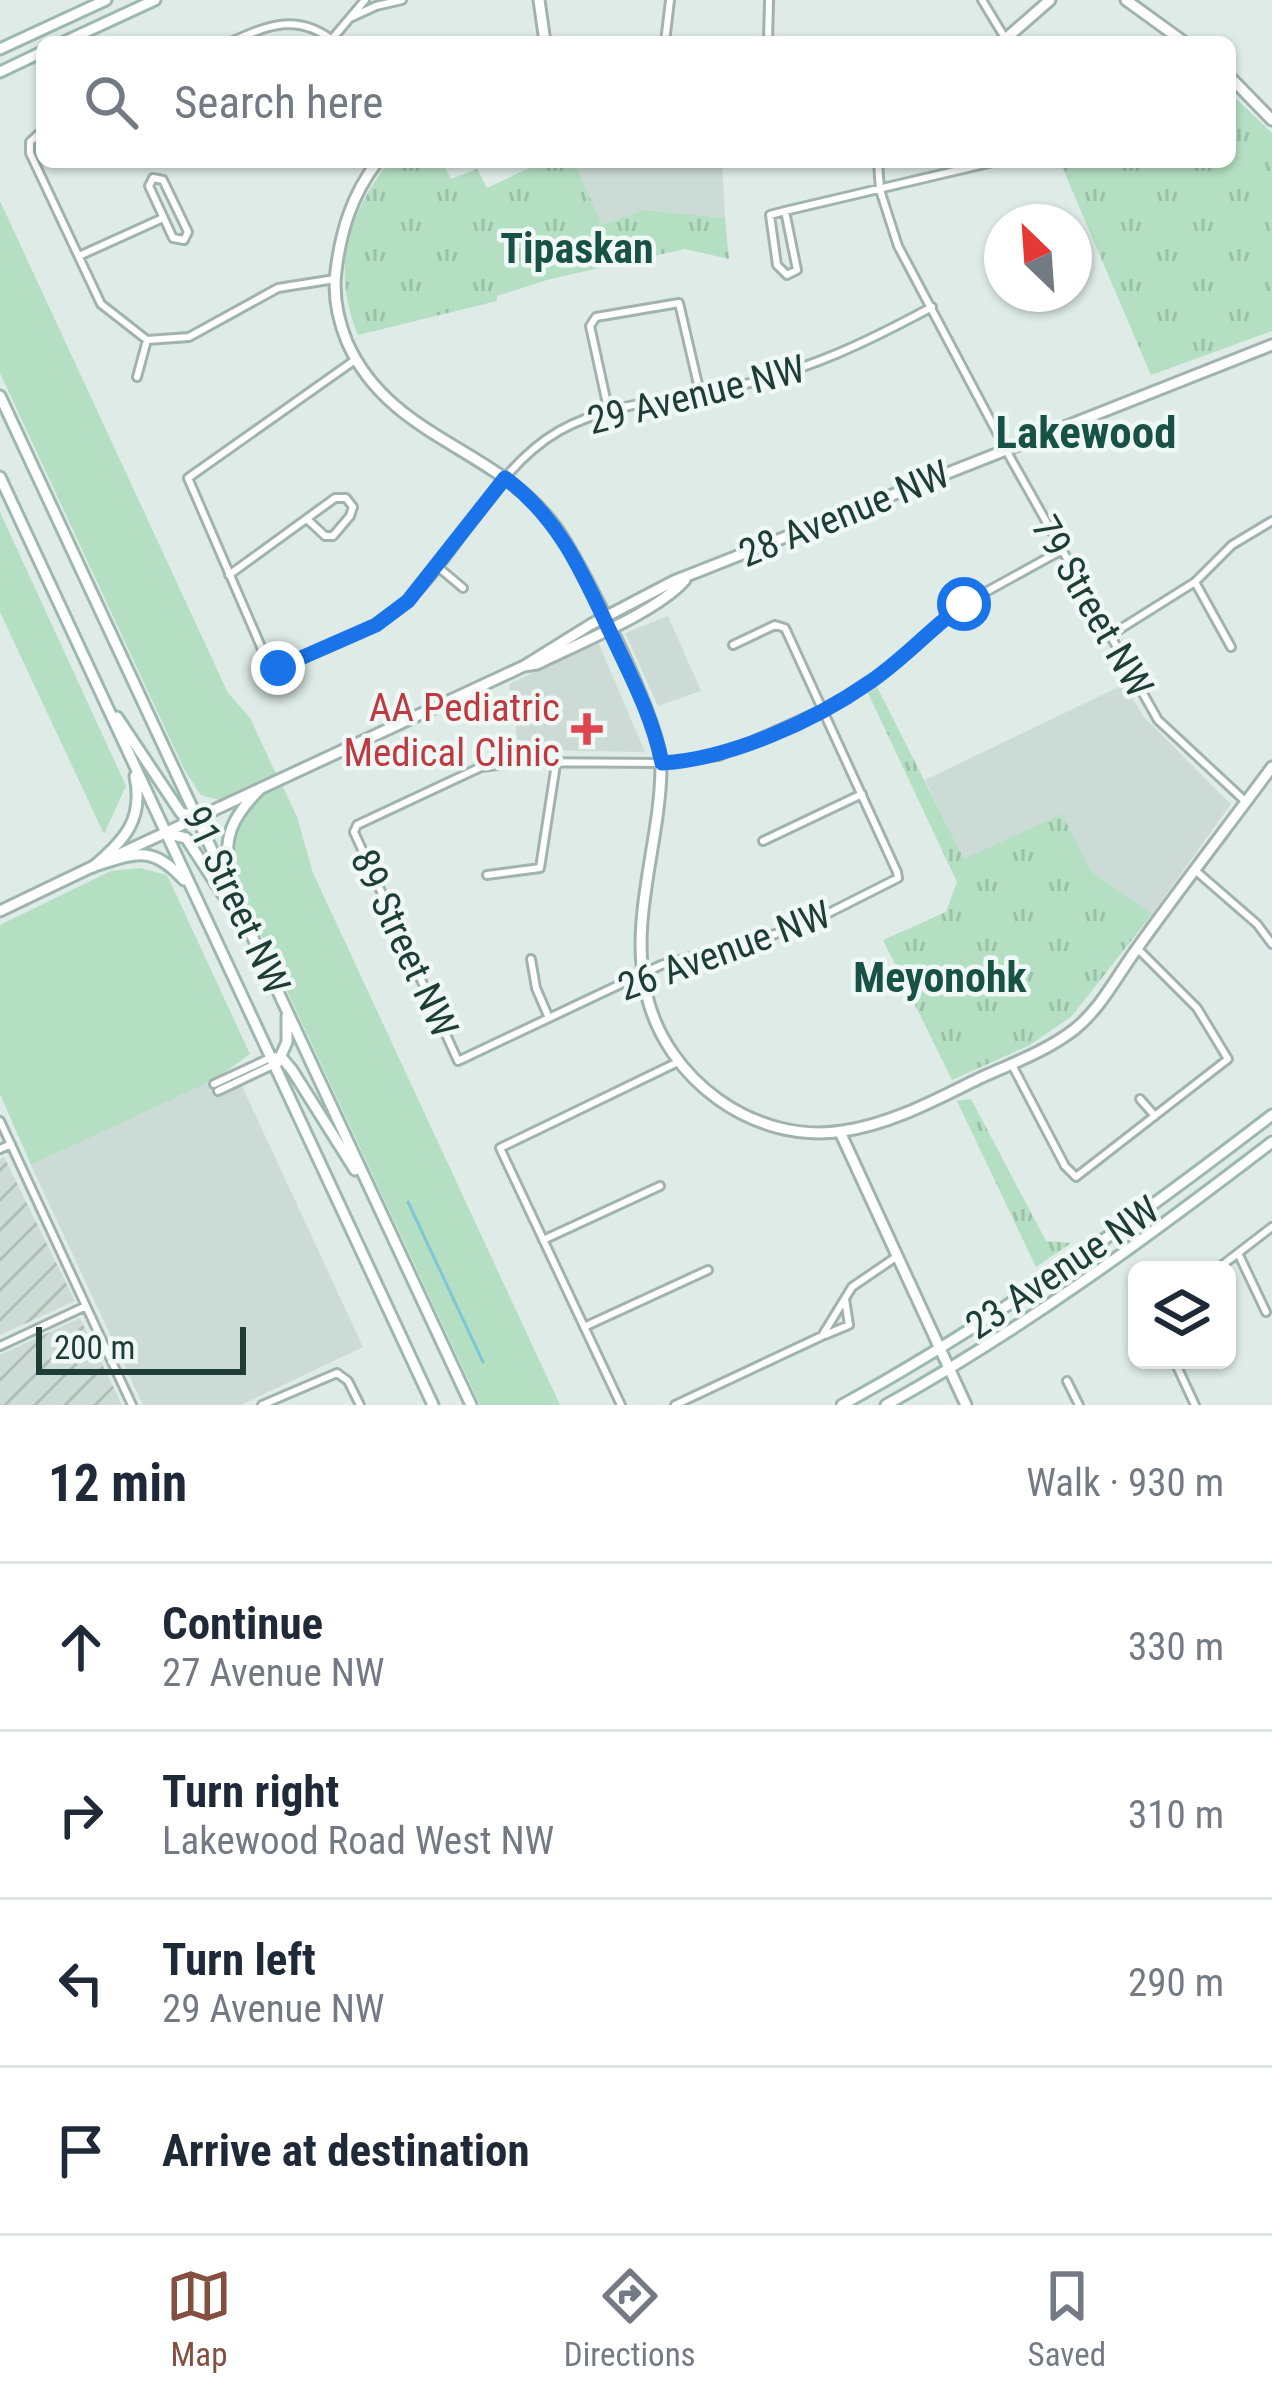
<!DOCTYPE html>
<html lang="en">
<head>
<meta charset="utf-8">
<style>
  :root { --surface:#fff; --page:#f6f6f7; --text:#1f2937; --muted:#747a83; --line:#e0e1e3; --accent:#844f3f }
  body { margin:0; font-family:"Roboto Condensed",sans-serif; background:var(--page); color:var(--text) }
  .controls { position:absolute; right:36px; bottom:36px; display:grid; overflow:hidden; border-radius:18px; box-shadow:0 3px 9px #0004 }
  .controls button { width:108px; height:108px; display:grid; place-items:center; padding:0; border:0; border-bottom:3px solid var(--line); background:var(--surface); color:var(--text); font:60px sans-serif }
  .compass { position:absolute; left:984px; top:204px; width:108px; height:108px; border-radius:50%; background:var(--surface); box-shadow:0 3px 9px #0004; rotate:335deg }
  .scale { position:absolute; left:36px; bottom:30px; width:210px; box-sizing:border-box; padding-left:12px; border:6px solid #1e3d36; border-top:0; font-size:33px; line-height:42px; white-space:nowrap; color:#1e3d36; -webkit-text-stroke:9px #eff8f4; paint-order:stroke }
  .stop { position:absolute; width:36px; height:36px; margin:-27px; border:9px solid #1a73e8; border-radius:50%; background:#fff }
  .stop.end { background:#1a73e8; border-color:#fff; box-shadow:0 3px 12px #0008 }
  .list { margin:0; padding:0; list-style:none }
  h2 { display:flex; justify-content:space-between; align-items:center; height:156px; margin:0; padding:0 48px; font-size:51px }
  h2 small { font-size:39px; font-weight:400; color:var(--muted) }
  .list li { display:grid; grid-template-columns:78px 1fr auto; gap:36px; align-items:center; box-sizing:border-box; height:168px; padding:0 48px; border-top:3px solid var(--line) }
  .list b { display:block; font-size:45px; white-space:nowrap }
  .list p { margin:0; font-size:39px; white-space:nowrap; color:var(--muted) }
  .list em { font-size:39px; font-style:normal; color:var(--muted) }
  .icon { flex:none; width:66px; height:66px; fill:none; stroke:currentColor; stroke-width:2; stroke-linecap:round; stroke-linejoin:round }
  .map { position:relative; flex:none; width:1272px; height:1405px; overflow:hidden }
  .search { position:absolute; background:var(--surface); box-shadow:0 3px 9px #0004; left:36px; right:36px; top:36px; height:132px; display:flex; align-items:center; gap:30px; box-sizing:border-box; padding:0 42px; border-radius:18px; color:var(--muted); font-size:45px }
  .sheet { height:828px; background:var(--surface) }
  nav { display:flex; justify-content:space-around; align-items:center; box-sizing:border-box; height:168px; border-top:3px solid var(--line); background:var(--surface); font-size:33px; color:var(--muted) }
  nav a { display:grid; justify-items:center; gap:6px }
  nav .on { color:var(--accent) }
  .map>svg:first-child { display:block }
  .built { fill:#ccdbd5 }
  .industrial { fill:url(#industrial-furrows) }
  .grass { fill:#b4dfc2 }
  .park { fill:url(#park-tufts) }
  .lines { fill:none; stroke-linecap:round; stroke-linejoin:round }
  .stream { stroke:#7fc6d7; stroke-width:3 }
  .minor-casing { stroke:#a1b3ae; stroke-width:12 }
  .tertiary-casing { stroke:#a1b3ae; stroke-width:15 }
  .secondary-casing { stroke:#9cb8af; stroke-width:15 }
  .minor { stroke:#fff; stroke-width:6 }
  .tertiary { stroke:#fff; stroke-width:9 }
  .secondary { stroke:#fff; stroke-width:9 }
  .route { stroke:#1a73e8; stroke-width:15 }
  .health-dot { fill:#e0444e; stroke:#eff8f4; stroke-width:4.5 }
  .labels { text-anchor:middle; stroke-width:9; stroke-linejoin:round; paint-order:stroke }
  .street-label { font-size:39px; fill:#1e3d36; stroke:#eff8f4 }
  .health-label { font-size:39px; fill:#be3a42; stroke:#eff8f4; text-anchor:end }
  .neighbourhood-label { font-size:42px; font-weight:bold; fill:#185145; stroke:#eff8f4 }
  .quarter-label { font-size:45px; font-weight:bold; fill:#185145; stroke:#eff8f4 }
</style>
</head>
<body>
<div class="map">
<svg width="1272" height="1405" viewBox="0 0 1272 1405">
  <defs>
    <pattern id="industrial-furrows" width="10" height="10" patternUnits="userSpaceOnUse" patternTransform="scale(3)"><rect width="10" height="10" fill="#ccdbd5"/><path d="M-1 1l2-2M0 10L10 0M9 11l2-2" fill="none" stroke="#afbdb7"/></pattern>
    <pattern id="park-tufts" width="24" height="20" patternUnits="userSpaceOnUse" patternTransform="scale(3)"><rect width="24" height="20" fill="#b4dfc2"/><path d="M3 7l-1-3M5 7V3M7 7l1-3M15 17l-1-3M17 17v-4M19 17l1-3" fill="none" stroke="#9ac0a7"/></pattern>
  </defs>
  <rect width="100%" height="100%" fill="#deebe6"/>
  <path class="built" d="M574,162H722L725,218L645,210L602,226Z
    M668,616L701,691L658,706L625,633Z
    M598,642L645,752L519,750L509,684Z
    M1125,684L1143,716L1231,804L1152,914L1091,871L964,860L925,780Z
    M234,1069L363,1347L241,1405H143L31,1165Z"/>
  <path class="industrial" d="M4,1157L75,1301L0,1335V1159Z
    M80,1318L122,1405H0V1355Z"/>
  <path class="grass" d="M0,201L228,693L250,718L276,774L219,800L201,795L185,771L0,373Z
    M0,512L126,786L104,834L0,612Z
    M282,785L297,817L313,873L560,1405H480L247,905C223,850 223,814 282,785Z
    M140,868L167,875L250,1054L217,1078L31,1165L0,1094V925L111,871Z"/>
  <path class="park" d="M1230,93L1272,133V331L1151,375L1060,162H1230Z
    M389,162H442L451,179L477,169L487,188L542,162H574L602,225L644,210L725,218L729,259L685,249L550,279L497,296V301L358,335C331,269 347,216 389,162Z
    M877,687L964,859L1062,814L1091,871L1152,914L1072,1016L1030,1045L952,1080L883,940L946,912L957,882L868,693Z
    M971,1099L1046,1241L1071,1243L1036,1267L957,1101Z"/>
  <g class="lines">
    <path class="stream" d="M408,1202L483,1362"/>
    <g class="minor-casing">
      <path id="minor" d="M982,0L1005,38
        M350,18L376,6L402,0
        M332,39L365,0
        M231,42C270,24 299,13 335,42
        M665,42L670,0
        M768,42L769,0
        M42,131L30,142V153L101,304L147,340L189,337L278,288L335,279
        M878,162L880,190L898,246L1011,459L1158,720L1245,801
        M153,178L163,180L188,232L184,240L173,238L149,186Z
        M785,211L797,270L787,275L777,265L770,215L785,211L993,162
        M79,256L163,218
        M355,360L188,478L268,663L277,668C321,649 372,634 408,601C462,550 493,469 559,431C611,401 680,400 737,386C811,369 865,343 932,307
        M137,377L147,340
        M609,413L590,326L596,317L679,303L700,393
        M438,567L463,588
        M229,575L335,498H346L353,507L350,516L333,536H325L307,519
        M1195,582L1231,647
        M1109,636L1195,582L1232,545L1272,521
        M733,645L775,625L785,628L897,872L898,878L801,927L661,965L458,1061L354,832L357,825L481,767L522,762L662,763L719,756L822,710L870,682L964,604L1062,550
        M763,841L862,794
        M1196,871L1257,924L1272,944
        M487,875L540,868L556,764
        M531,959L536,988L549,1018
        M1011,1063L1065,1166L1076,1177L1228,1059L1197,1008L1137,948
        M214,1084L270,1058
        M218,1091L273,1065
        M1140,1099L1155,1116
        M0,1121L132,1405
        M0,1149L11,1144
        M543,1240L660,1186
        M1238,1253L1266,1312
        M1216,1270L1272,1227
        M584,1327L708,1270
        M825,1335L849,1325L845,1299
        M0,1346L86,1306
        M1174,1360L1195,1405
        M1067,1381L1079,1405
        M262,1405L337,1373L348,1381L360,1405
        M621,1405L500,1148L678,1062
        M675,1405L822,1336L852,1287L896,1257"/>
    </g>
    <g class="tertiary-casing">
      <path id="tertiary" d="M539,0L545,42
        M1126,0L1184,42
        M1002,42L1050,0
        M1230,77L1272,120
        M377,162C352,195 341,230 336,271C333,295 338,320 347,342C390,439 496,447 555,526C582,562 662,724 661,766C661,840 629,918 646,992C665,1079 754,1145 843,1131C891,1124 935,1100 978,1079C1011,1064 1047,1051 1075,1029C1101,1008 1117,976 1136,950C1180,888 1227,828 1272,767
        M524,666L590,625L674,581L1272,345
        M113,857L524,666L537,664C577,644 657,612 685,580
        M0,911L98,864
        M840,1132L966,1405"/>
    </g>
    <g class="secondary-casing">
      <path id="secondary" d="M64,42L155,0
        M0,49L106,0
        M0,72L42,52
        M0,396L471,1405
        M0,477L433,1405
        M117,717L181,813L198,817
        M165,833L186,838L246,930
        M98,865C138,852 153,846 184,880
        M93,867C125,839 144,820 135,776
        M231,877C221,838 233,816 260,789
        M270,1058H282L292,1070L355,1170
        M278,1062L287,1042V1016
        M842,1405C995,1321 1134,1221 1272,1115
        M886,1405C1023,1329 1148,1237 1272,1142"/>
    </g>
    <use href="#minor" class="minor"/>
    <use href="#tertiary" class="tertiary"/>
    <use href="#secondary" class="secondary"/>
  </g>
  <g class="lines">
    <path class="route" d="M278,668L376,625L408,601L505,478C562,520 585,579 614,640C633,680 653,719 662,763C730,759 814,721 870,682C904,659 931,628 964,604"/>
  </g>
  <path class="health-dot" d="M581 711h12v12h12v12h-12v12h-12v-12h-12v-12h12z"/>
  <g class="labels">
    <g class="street-label">
      <text transform="translate(696 394) rotate(-14)" y="14">29 Avenue NW</text>
      <text transform="translate(844 513) rotate(-22)" y="14">28 Avenue NW</text>
      <text transform="translate(1093 606) rotate(60)" y="14">79 Street NW</text>
      <text transform="translate(237 900) rotate(65)" y="14">91 Street NW</text>
      <text transform="translate(405 943) rotate(65)" y="14">89 Street NW</text>
      <text transform="translate(724 950) rotate(-20)" y="14">26 Avenue NW</text>
      <text transform="translate(1062 1267) rotate(-34)" y="14">23 Avenue NW</text>
    </g>
    <g class="health-label">
      <text x="560" y="721">AA Pediatric<tspan x="560" dy="45">Medical Clinic</tspan></text>
    </g>
    <g class="neighbourhood-label">
      <text x="577" y="263">Tipaskan</text>
      <text x="940" y="992">Meyonohk</text>
    </g>
    <g class="quarter-label">
      <text x="1086" y="448">Lakewood</text>
    </g>
  </g>
</svg>
<div class="controls">
<button><svg class="icon" aria-label="layers" viewBox="0 0 24 24"><path d="M12 4l9 5-9 5-9-5zM3 14l9 5 9-5"/></svg></button>
</div>
<svg class="compass" viewBox="-18 -18 36 36"><path d="M0-13l5 13h-10z" fill="#e53935"/><path d="M0 13l5-13h-10z" fill="#747a83"/></svg>
<div class="scale">200 m</div>
<div class="stop" style="left:964px;top:604px"></div>
<div class="stop end" style="left:278px;top:668px"></div>
<div class="search"><svg class="icon" aria-label="search" viewBox="0 0 24 24"><circle cx="10" cy="10" r="6"/><path d="M15 15l6 6"/></svg>Search here</div>
</div>
<section class="sheet">
<h2>12 min<small>Walk · 930 m</small></h2>
<ul class="list">
<li><svg class="icon" aria-label="ahead" viewBox="0 0 24 24"><path d="M12 20V5M6 11l6-6 6 6"/></svg><div><b>Continue</b><p>27 Avenue NW</p></div><em>330 m</em></li>
<li><svg class="icon" aria-label="right" viewBox="0 0 24 24"><path d="M7 20v-9h11M14 6l5 5-5 5"/></svg><div><b>Turn right</b><p>Lakewood Road West NW</p></div><em>310 m</em></li>
<li><svg class="icon" aria-label="left" viewBox="0 0 24 24"><path d="M17 20v-9H6M10 6l-5 5 5 5"/></svg><div><b>Turn left</b><p>29 Avenue NW</p></div><em>290 m</em></li>
<li><svg class="icon" aria-label="arrive" viewBox="0 0 24 24"><path d="M6 21V4h12l-3 4 3 4H6"/></svg><div><b>Arrive at destination</b></div></li>
</ul>
</section>
<nav>
<a class="on"><svg class="icon" aria-label="map" viewBox="0 0 24 24"><path d="M3 6l6-2 6 2 6-2v14l-6 2-6-2-6 2zM9 4v14M15 6v14"/></svg>Map</a>
<a><svg class="icon" aria-label="directions" viewBox="0 0 24 24"><path d="M12 3l9 9-9 9-9-9zM9 14v-3h6M13 9l2 2-2 2"/></svg>Directions</a>
<a><svg class="icon" aria-label="saved" viewBox="0 0 24 24"><path d="M7 4h10v16l-5-4-5 4z"/></svg>Saved</a>
</nav>
</body>
</html>
